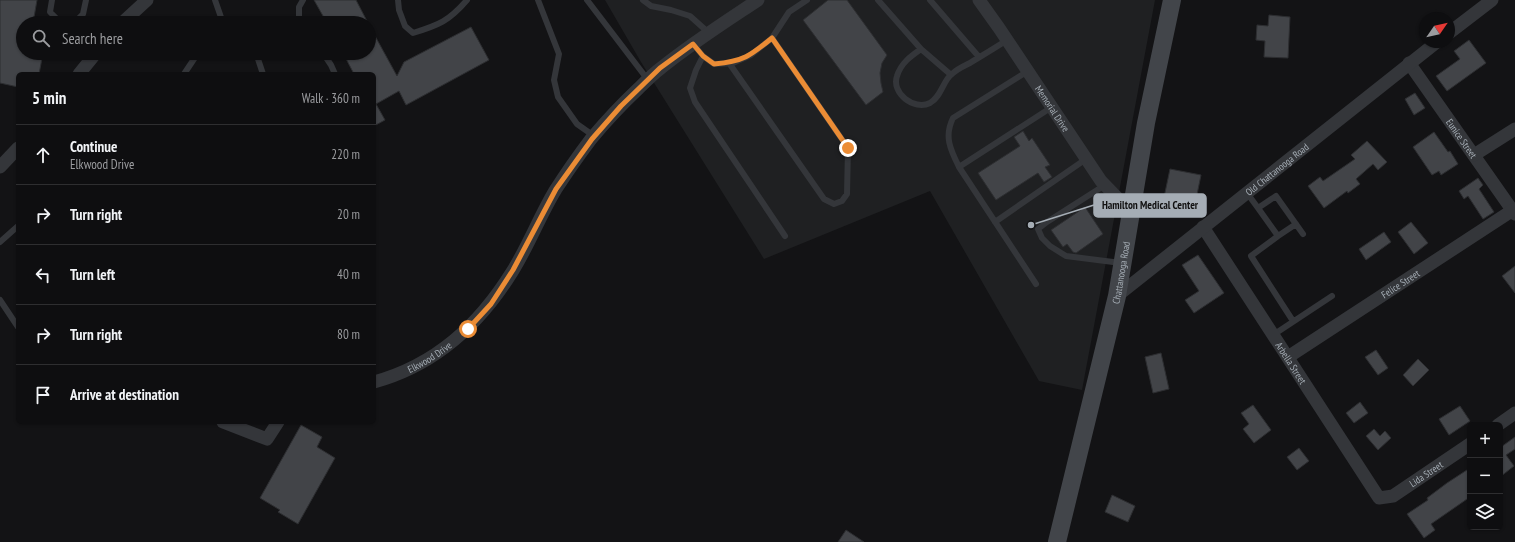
<!DOCTYPE html>
<html lang="en">
<head>
<meta charset="utf-8">
<style>
  :root { --surface:#0e0e10; --page:#171719; --text:#f1f3f6; --muted:#9b9c9f; --line:#2e2e30 }
  body { margin:0; font-family:"PT Sans Narrow",sans-serif; background:var(--page); color:var(--text) }
  .controls { position:absolute; right:12px; bottom:12px; display:grid; overflow:hidden; border-radius:6px; box-shadow:0 1px 3px #0004 }
  .controls button { width:36px; height:36px; display:grid; place-items:center; padding:0; border:0; border-bottom:1px solid var(--line); background:var(--surface); color:var(--text); font:20px sans-serif }
  .compass { position:absolute; left:1419px; top:12px; width:36px; height:36px; border-radius:50%; background:var(--surface); box-shadow:0 1px 3px #0004; rotate:56deg }
  .stop { position:absolute; width:12px; height:12px; margin:-9px; border:3px solid #eb8c35; border-radius:50%; background:#fff }
  .stop.end { background:#eb8c35; border-color:#fff; box-shadow:0 1px 4px #0008 }
  .list { margin:0; padding:0; list-style:none }
  h2 { display:flex; justify-content:space-between; align-items:center; height:52px; margin:0; padding:0 16px; font-size:17px }
  h2 small { font-size:13px; font-weight:400; color:var(--muted) }
  .list li { display:grid; grid-template-columns:26px 1fr auto; gap:12px; align-items:center; box-sizing:border-box; height:60px; padding:0 16px; border-top:1px solid var(--line) }
  .list b { display:block; font-size:15px; white-space:nowrap }
  .list p { margin:0; font-size:13px; white-space:nowrap; color:var(--muted) }
  .list em { font-size:13px; font-style:normal; color:var(--muted) }
  .icon { flex:none; width:22px; height:22px; fill:none; stroke:currentColor; stroke-width:2; stroke-linecap:round; stroke-linejoin:round }
  .map { position:relative; flex:none; width:1515px; height:542px; overflow:hidden }
  .search { position:absolute; background:var(--surface); box-shadow:0 1px 3px #0004; left:16px; top:16px; width:360px; height:44px; display:flex; align-items:center; gap:10px; box-sizing:border-box; padding:0 14px; border-radius:22px; color:var(--muted); font-size:15px }
  .panel { position:absolute; background:var(--surface); box-shadow:0 1px 3px #0004; left:16px; top:72px; width:360px; height:352px; border-radius:6px }
  .map>svg:first-child { display:block }
  .built { fill:#1f2022 }
  .building { fill:#424448; stroke:#2d2e31 }
  .lines { fill:none; stroke-linecap:round; stroke-linejoin:round }
  .lane { stroke:#34363a; stroke-width:6 }
  .street { stroke:#34363a; stroke-width:13 }
  .secondary { stroke:#42454a; stroke-width:18 }
  .route { stroke:#eb8c35; stroke-width:5 }
  .labels { text-anchor:middle; stroke-width:3.5; stroke-linejoin:round; paint-order:stroke }
  .street-label { font-size:10px; fill:#a5adb5; stroke:#0e0e10 }
  .leader { fill:none; stroke:#a5adb5; stroke-width:1.5 }
  .callout-dot { fill:#a5adb5; stroke:#0e0e10; stroke-width:1.5 }
  .callout { fill:#a5adb5; stroke:#a5adb5; stroke-width:1.5 }
  .callout-label { font-size:11px; text-anchor:middle; font-weight:bold; fill:#111 }
</style>
</head>
<body>
<div class="map">
<svg width="1515" height="542" viewBox="0 0 1515 542">
  <rect width="100%" height="100%" fill="#131315"/>
  <path class="built" d="M605,0H1155L1082,390L1039,381L930,191L764,259L641,62Z"/>
  <path class="building" d="M0,0H37L33,23H23V53H43L39,74H18V87L0,83Z
    M314,0H356L368,23H327Z
    M828,0H847L887,55L882,63L880,73L881,83L883,92L866,105L803,20Z
    M1269,15L1290,17L1288,58L1264,57L1265,41L1256,40L1257,25L1268,26Z
    M369,25L397,76L404,62L471,27L489,60L406,105L399,91L376,104L385,120L374,126V74H354L343,53H369Z
    M1469,40L1486,63L1447,91L1436,76L1460,59L1454,51Z
    M1415,93L1425,108L1414,115L1405,99Z
    M1023,131L1029,141L1032,138L1050,165L1045,167L1052,177L1044,182L1038,173L996,200L978,173L1020,146L1014,137Z
    M1434,132L1448,152L1450,151L1458,164L1441,175L1439,171L1432,175L1413,147Z
    M1367,141L1387,162L1378,170L1373,164L1356,179L1360,184L1348,193L1347,191L1324,208L1308,186L1320,177L1323,181L1355,159L1351,155Z
    M1170,169L1201,175L1193,214L1162,207Z
    M1478,178L1483,185L1479,189L1494,212L1483,219L1468,196L1464,199L1459,191Z
    M1085,207L1103,234L1076,253L1073,252L1067,244L1063,247L1051,230Z
    M1411,222L1428,243L1414,254L1398,232Z
    M1384,232L1391,242L1366,260L1359,249Z
    M1198,255L1224,293L1194,313L1185,300L1199,291L1182,265Z
    M1515,266V293L1502,276Z
    M1376,350L1388,368L1378,375L1365,357Z
    M1161,353L1169,389L1153,393L1145,357Z
    M1418,359L1429,370L1413,386L1403,375Z
    M1360,402L1368,413L1354,423L1346,413Z
    M1253,405L1271,430L1254,443L1243,429L1249,424L1241,413Z
    M1460,406L1470,421L1449,435L1439,419Z
    M301,425L322,437L317,447L335,458L298,524L278,512L280,510L260,498Z
    M1374,429L1380,436L1385,431L1391,438L1378,450L1366,436Z
    M1515,437V449L1506,455L1514,466L1500,477V446L1501,447Z
    M1299,448L1309,461L1297,470L1287,457Z
    M1470,468V497L1431,524L1435,530L1424,538L1407,514L1428,500L1427,498L1447,483Z
    M1112,495L1135,506L1128,522L1105,512Z
    M846,530L864,542H838Z"/>
  <g class="lines">
    <path class="lane" d="M52,0L50,12L61,23
      M215,0L223,23
      M398,0L399,10L405,26L413,33C439,25 449,21 467,0
      M538,0L559,54L554,80L558,97L577,124L594,136
      M587,0L648,80
      M643,0L651,6L671,10L690,16L709,33
      M878,0L921,49
      M930,0L979,57
      M74,23L83,14L86,0
      M299,23V7L303,0
      M693,44L703,56L714,64L733,63L751,55L772,38L789,12L807,0
      M256,53L263,74
      M323,53L331,65L335,74
      M703,56L696,70L690,88L695,102L785,236
      M729,63L824,199L834,204L842,201L847,194L848,148L772,38
      M1028,71L953,118C944,136 950,149 959,167L1036,284
      M184,74L198,53
      M950,74L921,49C911,56 901,63 897,76C891,93 914,111 930,103C942,96 943,80 952,74C957,69 964,66 970,63C983,55 995,48 1007,40
      M959,167L1052,107
      M1105,185L1047,222L1038,229L1042,238L1050,246L1066,256L1121,263
      M1247,193L1258,208
      M995,222L1086,159
      M1296,224L1278,236L1258,208L1276,196L1303,234
      M1278,236L1251,256L1293,321
      M0,242L18,226
      M0,300L18,327
      M1273,335L1332,296"/>
    <g class="street">
      <path id="s1" d="M979,0L999,28L1101,181L1132,213"/>
      <path d="M122,23L147,0"/>
      <path d="M1449,33L1492,0"/>
      <path id="s2" d="M1409,63L1515,214"/>
      <path d="M79,74L96,53"/>
      <path d="M1474,155L1515,129"/>
      <path d="M0,167L18,148"/>
      <path id="s3" d="M1203,227L1379,498L1393,496L1470,444"/>
      <path id="s4" d="M1117,296L1437,42"/>
      <path id="s5" d="M1288,357L1513,210"/>
      <path id="s6" d="M374,382C436,365 479,325 512,272C529,245 540,215 556,189C567,172 579,155 591,139C606,121 622,104 639,88C646,81 653,74 661,68C692,43 725,22 758,0"/>
      <path d="M223,422L267,439L278,422"/>
      <path d="M1498,425L1515,413"/>
    </g>
    <path class="secondary" id="s7" d="M1057,542L1117,296L1146,123L1172,0"/>
  </g>
  <g class="lines">
    <path class="route" d="M468,329L491,304L513,270L556,189L592,139L621,106L660,68L693,44L703,56L714,64C744,61 750,56 772,38L848,148"/>
  </g>
  <g class="labels">
    <g class="street-label">
      <text dy="4" stroke="none"><textPath href="#s1" startOffset="131">Memorial Drive</textPath></text>
      <text dy="4" stroke="none"><textPath href="#s2" startOffset="92">Eunice Street</textPath></text>
      <text dy="4" stroke="none"><textPath href="#s4" startOffset="204">Old Chattanooga Road</textPath></text>
      <text dy="4" stroke="none"><textPath href="#s7" startOffset="277">Chattanooga Road</textPath></text>
      <text dy="4" stroke="none"><textPath href="#s5" startOffset="134">Felice Street</textPath></text>
      <text dy="4" stroke="none"><textPath href="#s6" startOffset="61">Elkwood Drive</textPath></text>
      <text dy="4" stroke="none"><textPath href="#s3" startOffset="162">Arbella Street</textPath></text>
      <text dy="4" stroke="none"><textPath href="#s3" startOffset="377">Lida Street</textPath></text>
    </g>
  </g>
  <path class="leader" d="M1031 225L1094 205"/>
  <circle class="callout-dot" cx="1031" cy="225" r="4"/>
  <rect class="callout" x="1094" y="194" width="112" height="23" rx="4"/>
  <g class="callout-label">
    <text x="1150" y="209">Hamilton Medical Center</text>
  </g>
</svg>
<div class="controls">
<button>+</button>
<button>−</button>
<button><svg class="icon" aria-label="layers" viewBox="0 0 24 24"><path d="M12 4l9 5-9 5-9-5zM3 14l9 5 9-5"/></svg></button>
</div>
<svg class="compass" viewBox="-18 -18 36 36"><path d="M0-13l5 13h-10z" fill="#e53935"/><path d="M0 13l5-13h-10z" fill="#9b9c9f"/></svg>
<div class="stop" style="left:468px;top:329px"></div>
<div class="stop end" style="left:848px;top:148px"></div>
<div class="search"><svg class="icon" aria-label="search" viewBox="0 0 24 24"><circle cx="10" cy="10" r="6"/><path d="M15 15l6 6"/></svg>Search here</div>
<section class="panel">
<h2>5 min<small>Walk · 360 m</small></h2>
<ul class="list">
<li><svg class="icon" aria-label="ahead" viewBox="0 0 24 24"><path d="M12 20V5M6 11l6-6 6 6"/></svg><div><b>Continue</b><p>Elkwood Drive</p></div><em>220 m</em></li>
<li><svg class="icon" aria-label="right" viewBox="0 0 24 24"><path d="M7 20v-9h11M14 6l5 5-5 5"/></svg><div><b>Turn right</b></div><em>20 m</em></li>
<li><svg class="icon" aria-label="left" viewBox="0 0 24 24"><path d="M17 20v-9H6M10 6l-5 5 5 5"/></svg><div><b>Turn left</b></div><em>40 m</em></li>
<li><svg class="icon" aria-label="right" viewBox="0 0 24 24"><path d="M7 20v-9h11M14 6l5 5-5 5"/></svg><div><b>Turn right</b></div><em>80 m</em></li>
<li><svg class="icon" aria-label="arrive" viewBox="0 0 24 24"><path d="M6 21V4h12l-3 4 3 4H6"/></svg><div><b>Arrive at destination</b></div></li>
</ul>
</section>
</div>
</body>
</html>
